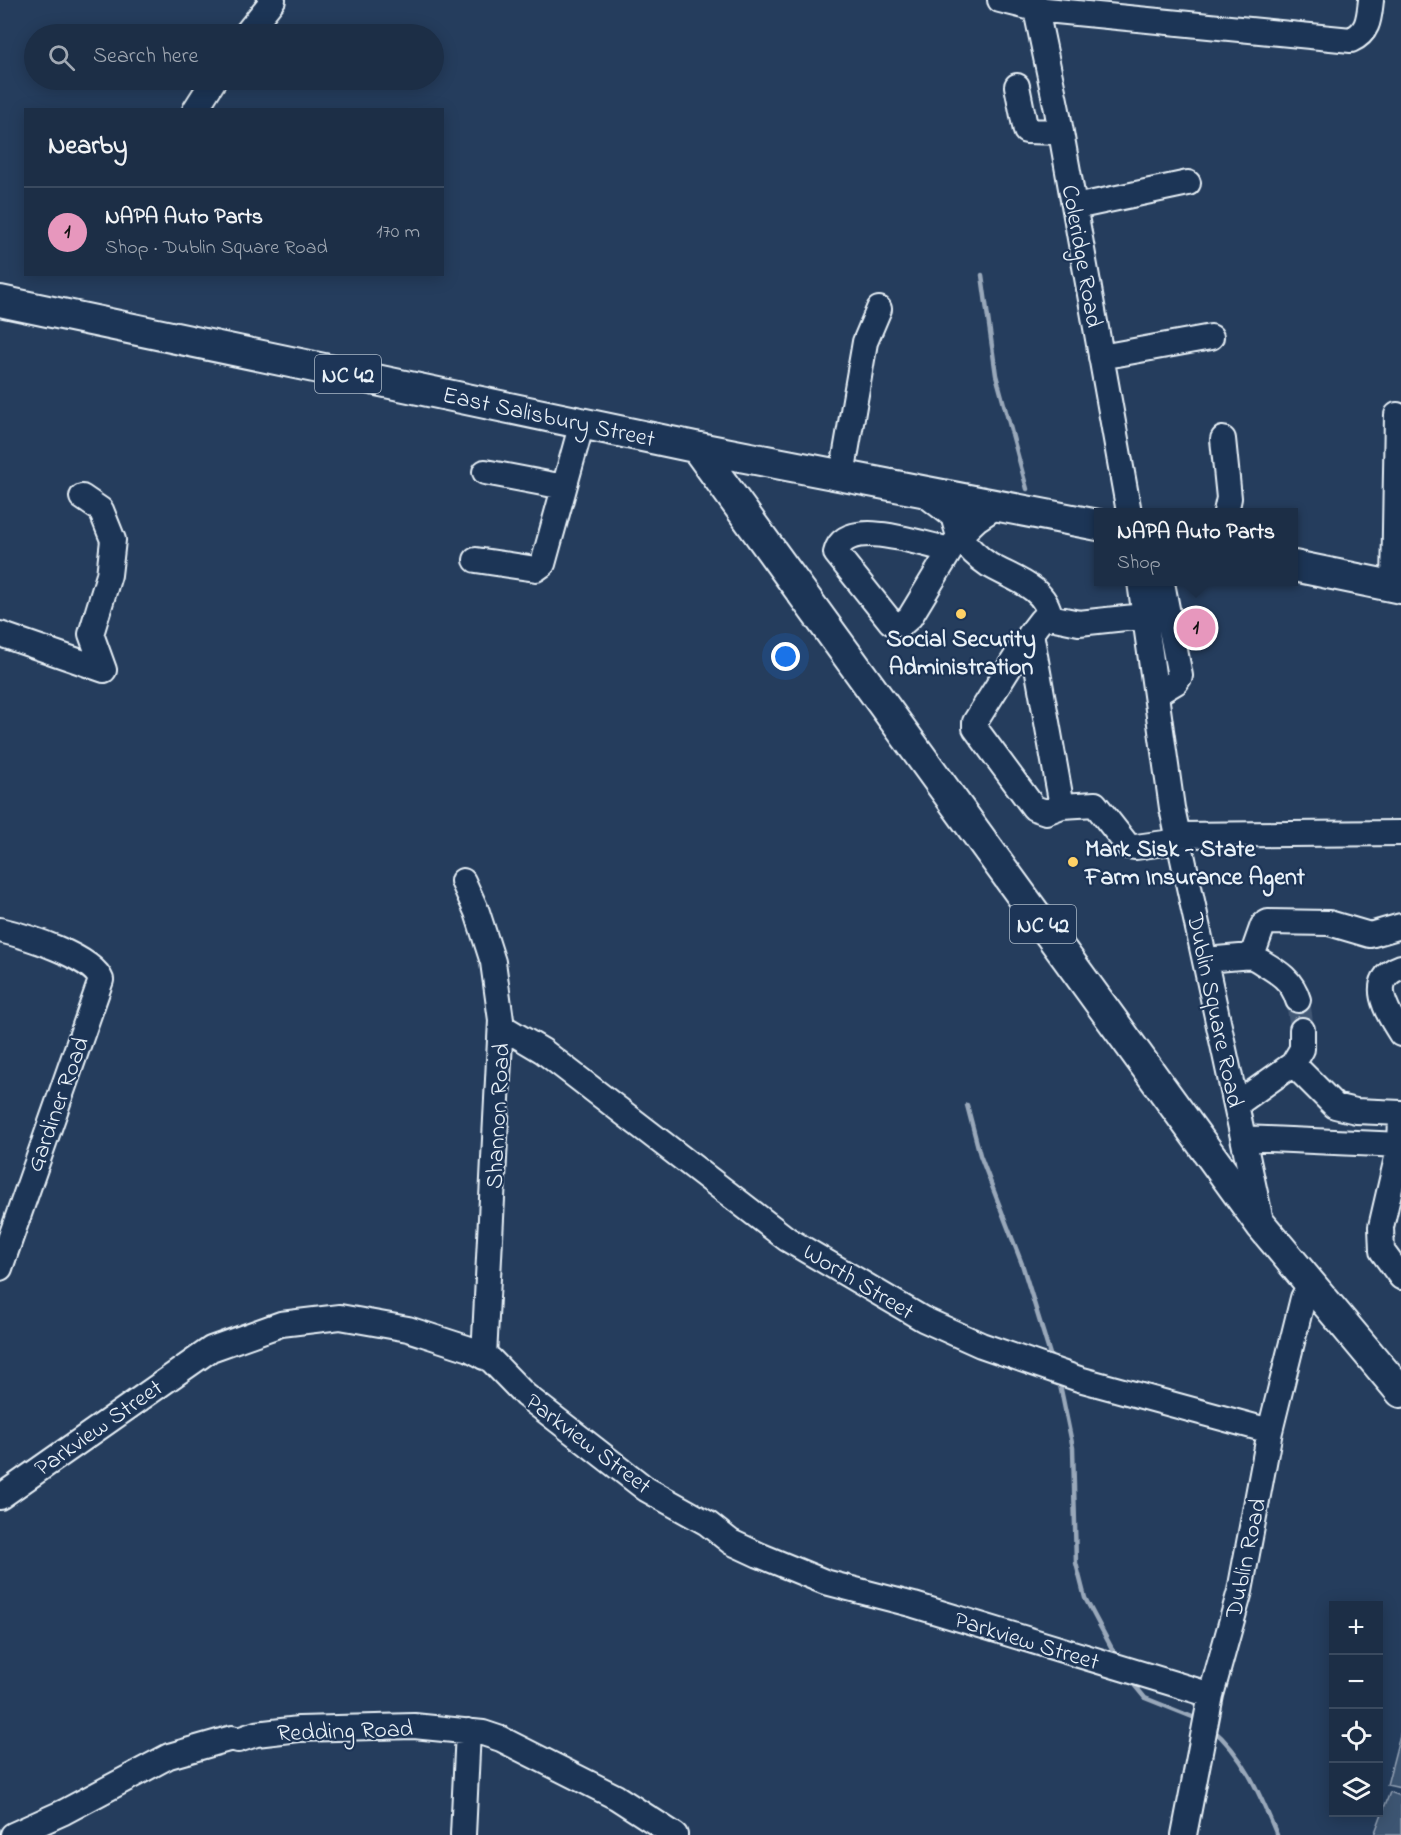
<!DOCTYPE html>
<html lang="en">
<head>
<meta charset="utf-8">
<style>
  :root { --surface:#1c2e46; --page:#293a51; --text:#f1f3f6; --muted:#a0a8b3; --line:#3a4a5f; --accent:#e797bd }
  body { margin:0; font-family:"Indie Flower",sans-serif; background:var(--page); color:var(--text) }
  .controls { position:absolute; right:18px; bottom:18px; display:grid; overflow:hidden; border-radius:0px; box-shadow:0 3px 15px #0003 }
  .controls button { width:54px; height:54px; display:grid; place-items:center; padding:0; border:0; border-bottom:2px solid var(--line); background:var(--surface); color:var(--text); font:30px sans-serif }
  .you { position:absolute; left:786px; top:657px; width:21px; height:21px; margin:-15px; border:4px solid #fff; border-radius:50%; background:#1a73e8; box-shadow:0 0 0 9px #1a73e833 }
  .badge { display:grid; place-items:center; width:39px; height:39px; border-radius:50%; background:var(--accent); color:#111; font-size:20px; font-weight:700 }
  .pin { position:absolute; translate:-50% -50%; border:3px solid #fff; box-shadow:0 2px 6px #0006 }
  .popup { position:absolute; left:1094px; top:508px; width:204px; height:78px; box-sizing:border-box; display:grid; place-content:center; border-radius:0px; background:var(--surface); filter:drop-shadow(0 2px 4px #0005); font-size:20px; white-space:nowrap; color:var(--muted) }
  .popup b { font-size:22px; color:var(--text) }
  .popup::after { content:''; position:absolute; left:50%; top:100%; margin-left:-12px; border:12px solid transparent; border-top-color:var(--surface) }
  .list { margin:0; padding:0; list-style:none }
  h2 { display:flex; justify-content:space-between; align-items:center; height:78px; margin:0; padding:0 24px; font-size:26px }
  h2 small { font-size:20px; font-weight:400; color:var(--muted) }
  .list li { display:grid; grid-template-columns:39px 1fr auto; gap:18px; align-items:center; box-sizing:border-box; height:90px; padding:0 24px; border-top:2px solid var(--line) }
  .list b { display:block; font-size:22px; white-space:nowrap }
  .list p { margin:0; font-size:20px; white-space:nowrap; color:var(--muted) }
  .list em { font-size:20px; font-style:normal; color:var(--muted) }
  .icon { flex:none; width:33px; height:33px; fill:none; stroke:currentColor; stroke-width:2; stroke-linecap:round; stroke-linejoin:round }
  .map { position:relative; flex:none; width:1401px; height:1835px; overflow:hidden }
  .search { position:absolute; background:var(--surface); box-shadow:0 3px 15px #0003; left:24px; top:24px; width:420px; height:66px; display:flex; align-items:center; gap:15px; box-sizing:border-box; padding:0 21px; border-radius:33px; color:var(--muted); font-size:22px }
  .panel { position:absolute; background:var(--surface); box-shadow:0 3px 15px #0003; left:24px; top:108px; width:420px; height:168px; border-radius:0px }
  .map>svg:first-child { display:block }
  .green { fill:#3e5472; stroke:#93a2b5; stroke-width:1.5 }
  .lines { fill:none; stroke-linecap:round; stroke-linejoin:round }
  .stream { stroke:#99a8ba; stroke-width:4.5 }
  .minor-tunnel { stroke:#425874; stroke-width:24; stroke-dasharray:24 12; stroke-linecap:butt }
  .minor-casing { stroke:#e8f1f8; stroke-width:28 }
  .major-casing { stroke:#e8f1f8; stroke-width:34 }
  .minor { stroke:#1d3557; stroke-width:24 }
  .major { stroke:#1d3557; stroke-width:30 }
  .poi-dot { fill:#ffd166; stroke:#1d3557; stroke-width:2 }
  .labels { text-anchor:middle; stroke-width:4.5; stroke-linejoin:round; paint-order:stroke }
  .shield { fill:#1d3557; stroke:#abb9c8; stroke-width:1.5 }
  .shield-label { font-size:22px; font-weight:bold; fill:#e8f1f8 }
  .street-label { font-size:24px; fill:#e8f1f8; stroke:#1d3557 }
  .poi-label { font-size:24px; font-weight:bold; fill:#e8f1f8; stroke:#1d3557 }
</style>
</head>
<body>
<div class="map">
<svg width="1401" height="1835" viewBox="0 0 1401 1835">
  <rect width="100%" height="100%" fill="#253d5d"/>
  <filter id="ink" filterUnits="userSpaceOnUse"><feTurbulence type="fractalNoise" baseFrequency=".0167" numOctaves="2"/><feDisplacementMap in="SourceGraphic" scale="12" xChannelSelector="R" yChannelSelector="G"/><feConvolveMatrix kernelMatrix="1 2 1 2 8 2 1 2 1" color-interpolation-filters="sRGB"/></filter>
  <g filter="url(#ink)">
    <path class="green" d="M1401,1731V1788L1387,1785Z
      M1390,1792L1401,1796V1835H1374Z"/>
    <g class="lines">
      <path class="stream" d="M982,275L996,375L1027,489
        M967,1105L980,1155L1022,1264L1052,1361
        M1059,1380L1073,1448L1076,1563L1085,1598L1117,1658
        M1131,1681L1145,1698L1200,1720
        M1211,1728C1244,1755 1261,1797 1277,1835"/>
      <path class="minor-tunnel" d="M1298,1000L1302,1030"/>
      <g class="minor-casing">
        <path id="minor" d="M1000,0L1036,9L1351,40C1369,32 1369,17 1371,0
          M1034,0L1057,110L1129,512
          M246,34L273,0
          M1017,86L1026,131L1061,132
          M195,110L214,80
          M1075,207L1188,183
          M1101,357L1211,337
          M1223,439L1229,498L1226,512
          M485,472L564,487
          M842,475L865,342L879,309
          M922,492L953,516L959,536L977,519L998,505
          M82,497L101,510L113,540L109,575L91,634L104,670
          M950,550C924,545 845,515 836,553L891,622L902,624L910,617L959,536C968,548 977,557 989,565C1013,579 1046,587 1050,617
          M476,560L536,569L543,564L582,423
          M1140,582L1172,808L1261,1221
          M1394,586L1397,415
          M1144,616L1079,623L1050,617L1041,620L1031,633L1062,806L1095,804L1128,846L1136,847L1179,841
          M1031,633L975,722V728L1034,808L1046,812L1062,806
          M0,634L104,670
          M1156,694L1176,682L1180,676L1163,588
          M1178,835L1401,833
          M463,881L477,912L493,962L501,1020L484,1357
          M0,930C25,936 92,956 101,980L0,1268
          M1252,956C1272,969 1291,976 1298,1000
          M1205,960L1252,956L1263,925L1268,922L1329,923L1370,935L1401,926
          M1401,967C1366,979 1387,1012 1401,1034
          M501,1026L543,1051L787,1239L923,1319L981,1345L1079,1379L1270,1431
          M1293,1064L1302,1049V1030
          M1237,1104L1293,1064L1335,1106L1356,1111L1401,1113
          M1401,1118L1400,1145L1381,1227L1382,1251L1401,1277
          M1244,1138L1401,1145
          M0,1497L211,1349L281,1324L340,1317L408,1329L470,1349L491,1360L525,1395L646,1489L707,1523L731,1542L759,1555L825,1582L914,1605L1211,1695
          M13,1835L64,1812L169,1756L232,1738L238,1740L256,1734L299,1729L414,1726L483,1733L501,1739L616,1797L675,1835
          M463,1835L468,1731
          M1184,1835L1211,1695L1240,1591L1270,1431L1303,1298L1310,1284"/>
      </g>
      <g class="major-casing">
        <path id="major" d="M0,301L709,450L1098,525
          M696,447L1261,1225L1401,1392
          M1294,566L1401,588"/>
      </g>
      <use href="#minor" class="minor"/>
      <use href="#major" class="major"/>
    </g>
  </g>
  <g class="poi-dot">
    <circle cx="961" cy="614" r="6"/>
    <circle cx="1073" cy="862" r="6"/>
  </g>
  <g class="labels">
    <g class="shield">
      <rect x="315" y="355" width="66" height="38" rx="4.5"/>
      <rect x="1010" y="905" width="66" height="38" rx="4.5"/>
    </g>
    <g class="shield-label">
      <text x="348" y="382">NC 42</text>
      <text x="1043" y="932">NC 42</text>
    </g>
    <g class="street-label">
      <text transform="translate(1083 256) rotate(80)" y="8">Coleridge Road</text>
      <text transform="translate(549 416) rotate(12)" y="8">East Salisbury Street</text>
      <text transform="translate(1216 1010) rotate(78)" y="8">Dublin Square Road</text>
      <text transform="translate(57 1104) rotate(-70)" y="8">Gardiner Road</text>
      <text transform="translate(497 1116) rotate(-87)" y="8">Shannon Road</text>
      <text transform="translate(859 1281) rotate(31)" y="8">Worth Street</text>
      <text transform="translate(98 1427) rotate(-35)" y="8">Parkview Street</text>
      <text transform="translate(589 1443) rotate(37)" y="8">Parkview Street</text>
      <text transform="translate(1245 1558) rotate(-78)" y="8">Dublin Road</text>
      <text transform="translate(1027 1640) rotate(17)" y="8">Parkview Street</text>
      <text transform="translate(345 1730) rotate(-2)" y="8">Redding Road</text>
    </g>
    <g class="poi-label">
      <text x="961" y="646">Social Security<tspan x="961" dy="28">Administration</tspan></text>
      <text x="1085" y="856" text-anchor="start">Mark Sisk - State<tspan x="1085" dy="28">Farm Insurance Agent</tspan></text>
    </g>
  </g>
</svg>
<div class="controls">
<button>+</button>
<button>−</button>
<button><svg class="icon" aria-label="locate" viewBox="0 0 24 24"><circle cx="12" cy="12" r="6"/><path d="M12 2v4M12 18v4M2 12h4M18 12h4"/></svg></button>
<button><svg class="icon" aria-label="layers" viewBox="0 0 24 24"><path d="M12 4l9 5-9 5-9-5zM3 14l9 5 9-5"/></svg></button>
</div>
<div class="you"></div>
<div class="pin badge" style="left:1196px;top:628px">1</div>
<div class="popup"><b>NAPA Auto Parts</b>Shop</div>
<div class="search"><svg class="icon" aria-label="search" viewBox="0 0 24 24"><circle cx="10" cy="10" r="6"/><path d="M15 15l6 6"/></svg>Search here</div>
<section class="panel">
<h2>Nearby<small></small></h2>
<ul class="list">
<li><span class="badge">1</span><div><b>NAPA Auto Parts</b><p>Shop · Dublin Square Road</p></div><em>170 m</em></li>
</ul>
</section>
</div>
</body>
</html>
